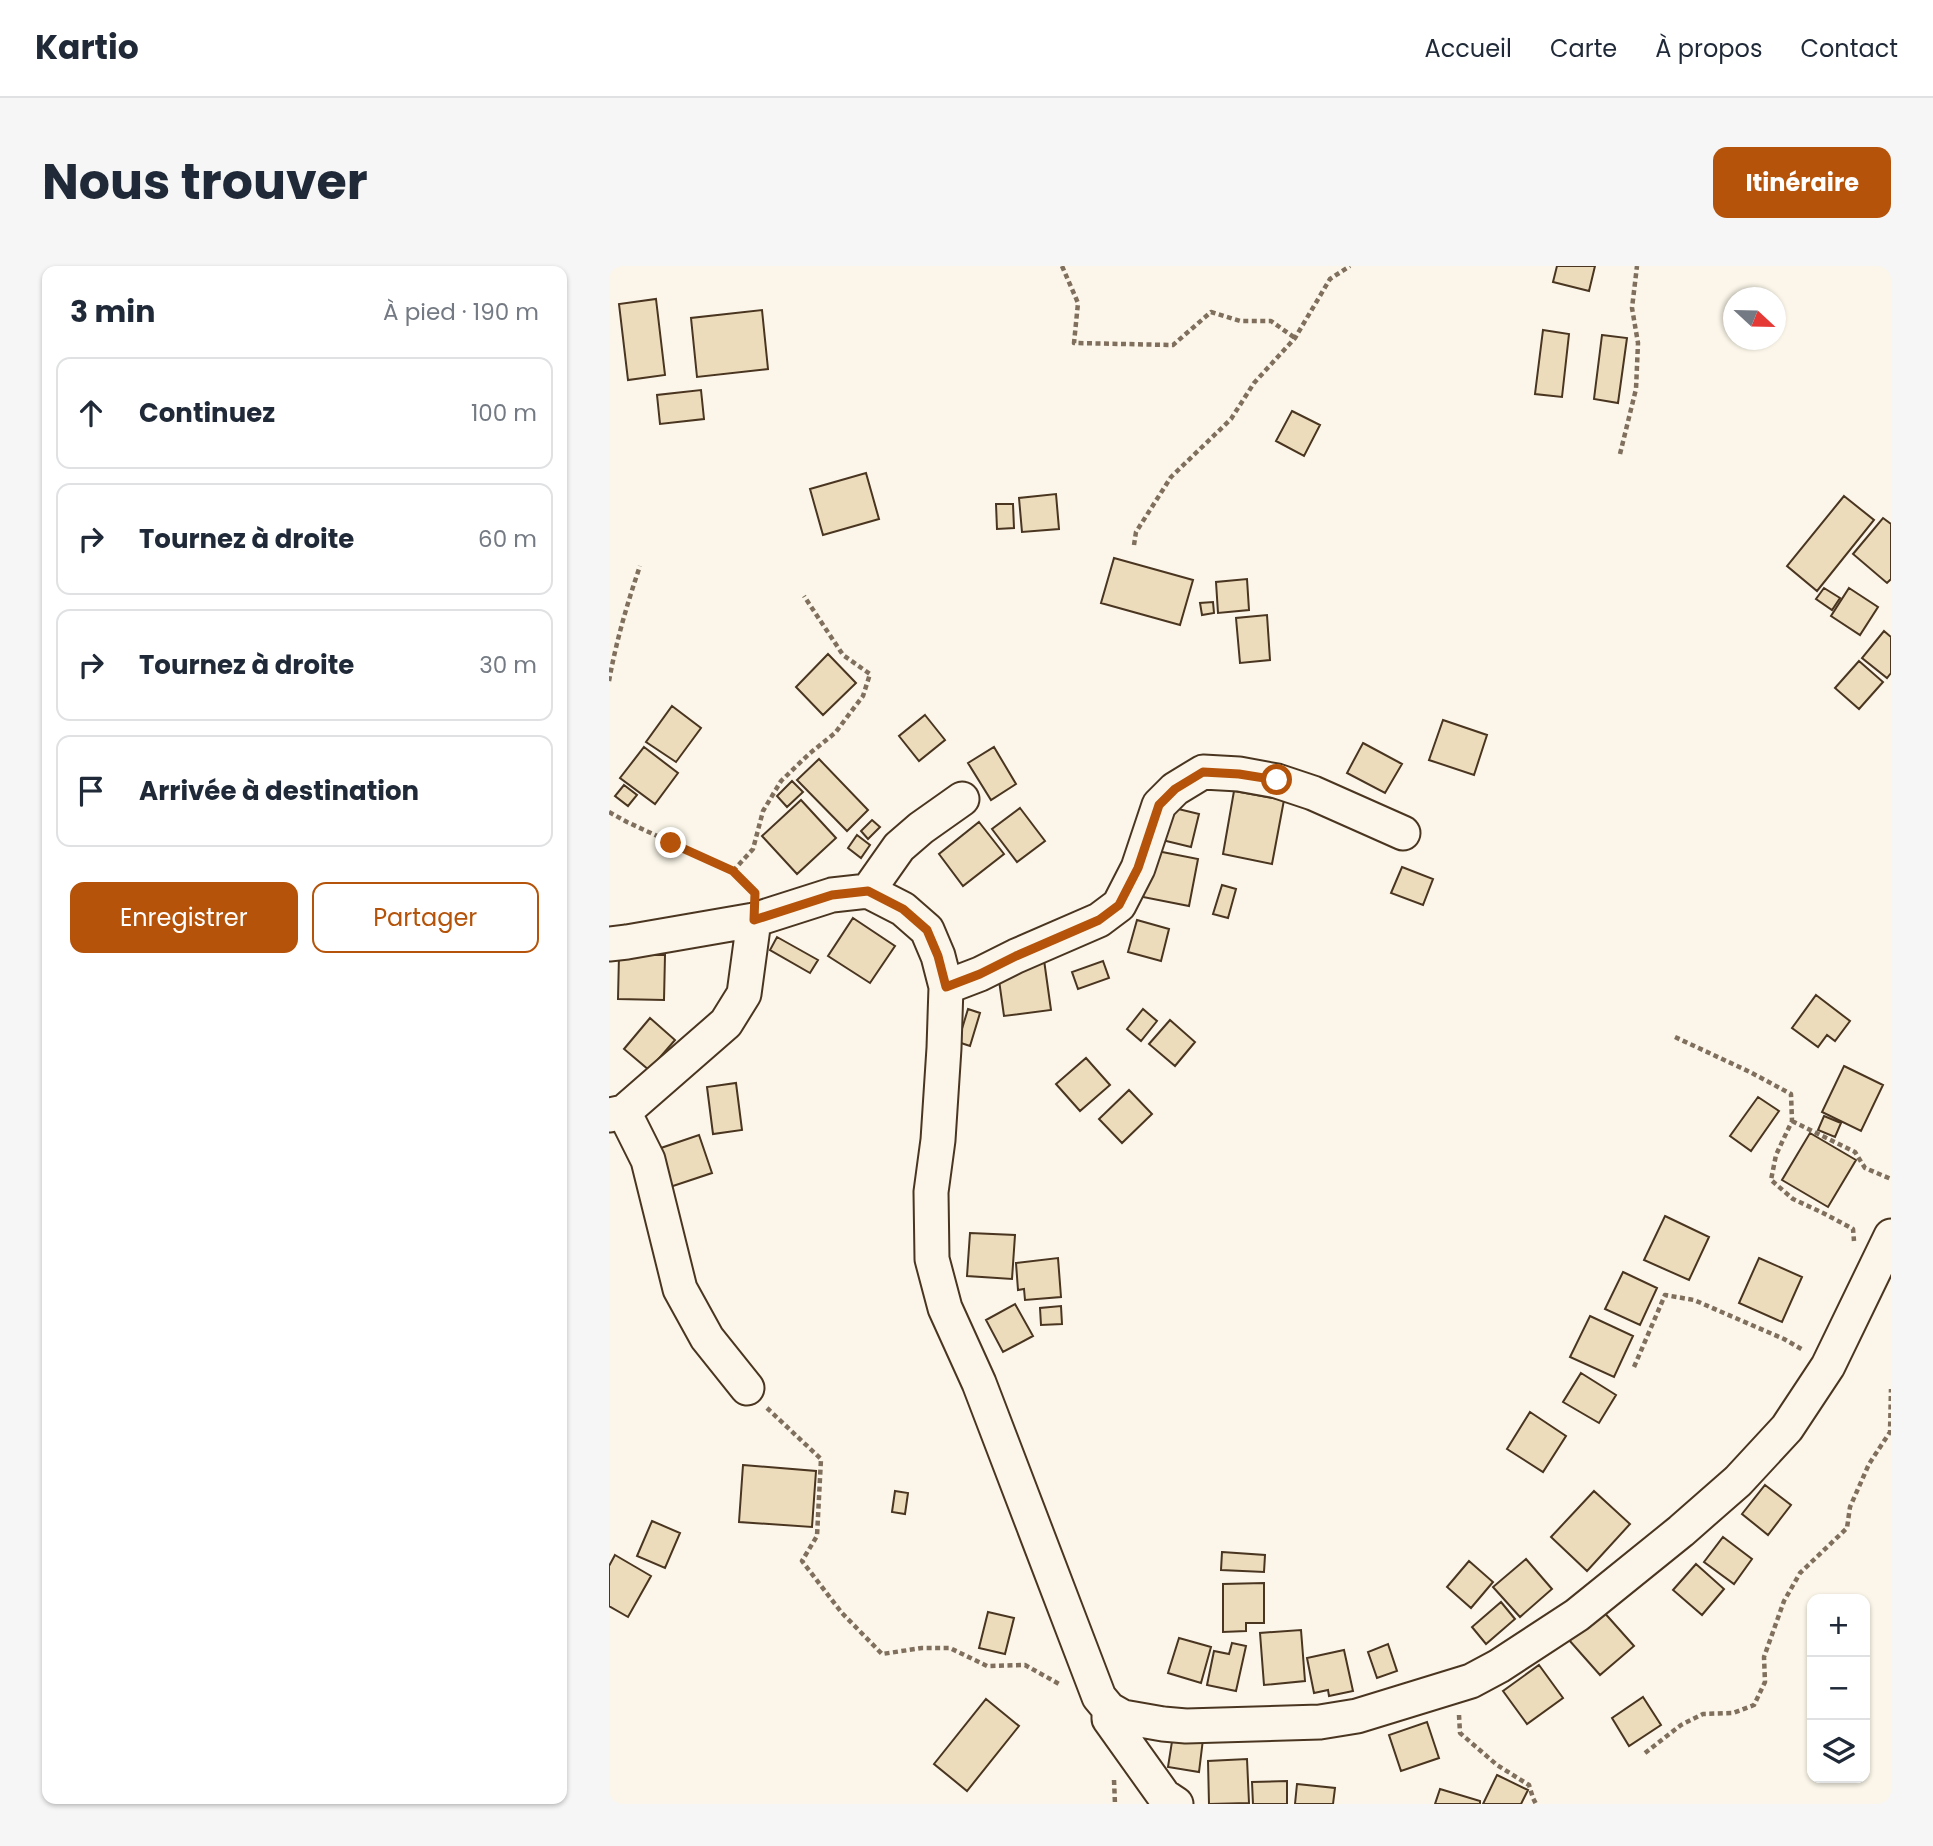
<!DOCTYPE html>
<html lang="fr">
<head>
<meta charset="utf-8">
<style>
  :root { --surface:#fff; --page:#f6f6f7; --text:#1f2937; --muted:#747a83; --line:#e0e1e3; --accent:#b45309 }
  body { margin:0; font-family:Poppins,sans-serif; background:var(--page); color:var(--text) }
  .controls { position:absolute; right:21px; bottom:21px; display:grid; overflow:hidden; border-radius:14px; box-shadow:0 2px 5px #0004 }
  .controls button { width:63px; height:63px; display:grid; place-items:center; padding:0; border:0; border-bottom:2px solid var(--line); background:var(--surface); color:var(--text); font:35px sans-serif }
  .compass { position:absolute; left:1114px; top:21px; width:63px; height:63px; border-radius:50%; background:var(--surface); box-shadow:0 2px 5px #0004; rotate:112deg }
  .stop { position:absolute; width:21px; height:21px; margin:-16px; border:5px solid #b45309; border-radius:50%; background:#fff }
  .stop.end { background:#b45309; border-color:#fff; box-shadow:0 2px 7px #0008 }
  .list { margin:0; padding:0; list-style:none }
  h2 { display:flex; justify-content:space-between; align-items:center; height:91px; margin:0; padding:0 28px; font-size:30px }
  h2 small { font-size:23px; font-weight:400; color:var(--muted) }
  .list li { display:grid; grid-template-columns:46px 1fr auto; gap:21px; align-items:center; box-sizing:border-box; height:112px; margin:0 14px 14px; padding:0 14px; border:2px solid var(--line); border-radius:14px }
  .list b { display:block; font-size:26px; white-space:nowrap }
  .list em { font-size:23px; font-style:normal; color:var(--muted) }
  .actions { display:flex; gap:14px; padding:21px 28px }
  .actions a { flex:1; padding:16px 0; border:2px solid var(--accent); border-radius:14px; text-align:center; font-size:24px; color:var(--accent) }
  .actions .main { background:var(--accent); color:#fff }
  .icon { flex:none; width:38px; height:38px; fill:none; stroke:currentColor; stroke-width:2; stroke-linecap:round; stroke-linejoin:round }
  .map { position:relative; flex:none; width:1282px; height:1538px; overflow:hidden; border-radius:14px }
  header { display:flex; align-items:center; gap:42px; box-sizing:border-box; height:98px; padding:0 35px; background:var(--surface); border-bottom:2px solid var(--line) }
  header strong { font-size:33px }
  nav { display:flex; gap:38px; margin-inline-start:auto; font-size:24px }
  .intro { display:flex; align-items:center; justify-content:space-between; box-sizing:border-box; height:168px; padding:0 42px }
  h1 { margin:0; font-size:49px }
  .button { padding:18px 32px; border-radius:14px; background:var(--accent); color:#fff; font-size:24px; font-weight:700 }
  main { display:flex; gap:42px; padding:0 42px }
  aside { flex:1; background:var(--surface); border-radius:14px; box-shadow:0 2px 5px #0004 }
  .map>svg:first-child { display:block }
  .building { fill:#ecdcbc; stroke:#4a3520; stroke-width:2 }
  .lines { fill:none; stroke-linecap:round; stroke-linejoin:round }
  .minor-casing { stroke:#4a3520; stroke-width:37 }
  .path { stroke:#7f6f5c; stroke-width:4.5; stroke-dasharray:5 3.5; stroke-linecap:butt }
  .minor { stroke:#fbf6e9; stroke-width:33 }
  .route { stroke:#b45309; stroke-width:9 }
</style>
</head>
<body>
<header>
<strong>Kartio</strong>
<nav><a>Accueil</a><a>Carte</a><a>À propos</a><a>Contact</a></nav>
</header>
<div class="intro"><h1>Nous trouver</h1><a class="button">Itinéraire</a></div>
<main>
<aside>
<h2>3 min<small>À pied · 190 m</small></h2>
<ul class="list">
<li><svg class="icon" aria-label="ahead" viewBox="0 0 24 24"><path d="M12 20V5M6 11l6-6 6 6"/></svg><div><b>Continuez</b></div><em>100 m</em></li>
<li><svg class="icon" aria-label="right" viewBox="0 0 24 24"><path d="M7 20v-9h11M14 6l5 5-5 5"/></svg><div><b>Tournez à droite</b></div><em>60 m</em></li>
<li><svg class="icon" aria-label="right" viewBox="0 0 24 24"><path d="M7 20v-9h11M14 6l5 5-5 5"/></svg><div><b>Tournez à droite</b></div><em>30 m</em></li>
<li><svg class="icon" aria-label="arrive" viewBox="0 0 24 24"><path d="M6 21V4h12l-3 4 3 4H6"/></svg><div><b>Arrivée à destination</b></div></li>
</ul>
<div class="actions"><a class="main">Enregistrer</a><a>Partager</a></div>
</aside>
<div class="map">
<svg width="1282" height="1538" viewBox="0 0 1282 1538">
  <rect width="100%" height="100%" fill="#fbf6e9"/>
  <path class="building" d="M948,0H986L980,25L944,16Z
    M47,33L56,109L19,114L10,38Z
    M153,44L159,103L88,111L82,52Z
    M934,64L960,68L953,131L926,128Z
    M993,69L1018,72L1009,137L985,133Z
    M92,124L95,153L51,158L48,129Z
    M683,145L711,159L695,190L667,175Z
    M257,207L270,253L214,269L201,223Z
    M447,228L450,263L413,266L410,232Z
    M1235,230L1265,254L1208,325L1178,300Z
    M387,238H404L405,262L388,263Z
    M1274,252L1282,258V313L1278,317L1244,288Z
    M505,292L584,314L571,359L492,337Z
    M638,313L640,344L609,347L607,316Z
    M1215,322L1231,332L1223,344L1207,333Z
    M1240,322L1269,341L1251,369L1222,350Z
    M604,336L605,347L593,349L591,337Z
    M658,349L661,394L631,397L627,352Z
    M1275,365L1282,371V407L1278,412L1253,392Z
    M219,388L247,417L214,449L187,421Z
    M1250,395L1274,416L1250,443L1226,422Z
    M63,440L92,462L67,496L37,476Z
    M316,449L336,474L310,495L290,470Z
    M834,454L878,469L865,509L820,494Z
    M754,477L793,498L776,527L738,507Z
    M35,481L69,507L46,538L11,512Z
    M385,481L407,518L382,534L359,497Z
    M210,493L259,544L238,565L188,514Z
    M183,515L194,526L178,541L168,530Z
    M15,519L28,529L19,540L6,530Z
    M625,525L675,534L663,598L614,588Z
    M192,534L227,572L188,608L153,570Z
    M557,540L590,548L582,581L549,573Z
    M411,542L436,575L408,596L383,563Z
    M263,554L271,561L259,573L252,565Z
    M370,556L395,588L354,620L330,588Z
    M248,569L261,579L252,592L239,582Z
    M543,584L589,593L580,640L534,631Z
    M793,601L824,613L814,639L782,627Z
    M613,619L627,623L619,652L604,648Z
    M244,652L286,680L261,717L219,690Z
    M528,654L560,663L552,695L519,686Z
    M168,671L209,694L201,707L161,684Z
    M10,689H56L55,734L9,733Z
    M435,694L442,744L395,750L388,700Z
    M494,695L500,712L469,723L463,706Z
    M1207,729L1241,755L1226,775L1218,769L1209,781L1183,762Z
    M359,743L371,747L361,780L349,776Z
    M534,743L548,755L532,775L518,763Z
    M41,752L66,774L40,804L15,783Z
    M561,754L586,776L566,800L540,778Z
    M477,792L501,819L471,845L447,818Z
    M1235,800L1274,819L1252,865L1213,846Z
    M127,817L133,864L104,868L98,821Z
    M520,824L543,848L513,877L490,853Z
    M1149,831L1170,845L1142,885L1121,870Z
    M1215,850L1232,857L1226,871L1209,864Z
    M1201,867L1247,894L1219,941L1173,914Z
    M90,869L103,907L61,921L49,883Z
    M1056,950L1100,971L1080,1014L1035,994Z
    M361,967L406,969L403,1013L358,1010Z
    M449,992L452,1031L416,1034L415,1023L409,1024L407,997Z
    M1150,992L1193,1011L1173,1056L1130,1037Z
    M1014,1006L1048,1022L1031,1059L996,1043Z
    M406,1038L424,1070L394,1086L377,1054Z
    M452,1040L453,1058L432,1059L431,1042Z
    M981,1050L1024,1070L1005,1111L961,1091Z
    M972,1107L1007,1129L990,1157L954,1136Z
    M921,1146L957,1170L934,1206L898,1183Z
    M134,1199L207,1205L203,1261L130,1256Z
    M1156,1219L1182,1239L1159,1269L1133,1248Z
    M286,1225L299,1227L296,1248L283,1246Z
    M985,1225L1021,1258L978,1305L942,1271Z
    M43,1255L71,1267L56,1302L28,1290Z
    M1114,1271L1143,1293L1125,1318L1095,1296Z
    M613,1286L656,1289L655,1306L612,1304Z
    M6,1289L42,1310L19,1351L0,1340V1300Z
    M917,1293L943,1323L911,1351L884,1321Z
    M860,1295L884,1316L862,1342L838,1321Z
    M1087,1298L1115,1323L1093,1349L1064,1324Z
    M655,1317V1357H637V1365L614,1366V1318Z
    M892,1336L906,1353L877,1378L863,1361Z
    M993,1344L1025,1380L991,1409L960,1374Z
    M379,1346L405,1352L396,1388L370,1382Z
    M692,1364L696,1415L655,1419L651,1367Z
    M570,1372L602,1381L592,1417L559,1407Z
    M623,1377L637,1380L627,1425L598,1419L605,1385L620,1388Z
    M779,1378L788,1405L768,1412L759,1386Z
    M735,1384L744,1425L720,1430L719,1424L705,1427L698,1392Z
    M930,1399L954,1432L918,1458L894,1425Z
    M1034,1431L1052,1459L1020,1480L1003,1452Z
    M377,1433L410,1460L358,1525L325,1498Z
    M818,1456L830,1492L792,1505L780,1469Z
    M564,1469L594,1473L590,1506L559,1501Z
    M638,1493L640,1537L600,1538L599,1495Z
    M888,1509L919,1524L912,1538H874Z
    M678,1515V1538H644L643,1516Z
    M688,1518L726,1522L724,1538H686Z
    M831,1523L871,1535V1538H826Z"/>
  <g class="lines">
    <g class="minor-casing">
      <path id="minor" d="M259,625L290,581L312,562L353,533
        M0,678L18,676L145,654L223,629L259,625L294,643L318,664L329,690L337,721L335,782L329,874L322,926L323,993L336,1042L370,1117L490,1431L500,1443L514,1451L554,1458L577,1460L711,1456L748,1450L862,1415L890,1400L968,1349L1072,1265L1129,1215L1178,1162L1219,1100L1282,970
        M337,721L371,708L407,690L490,654L510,639L529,602L550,539L566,523L594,506L630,508L668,515L704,527L794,567
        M15,846L39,894L71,1023L98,1072L138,1122
        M0,849L15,846L117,757L135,728L145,654
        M500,1443V1453L555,1530L567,1538"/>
    </g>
    <path class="path" d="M453,0L469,37L465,77L564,79L602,46L631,55H662L686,72
      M1011,188L1027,123L1029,77L1023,42L1028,0
      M525,279L527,266L562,211L622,153L645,117L686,72L721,13L741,0
      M0,415C7,376 18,338 31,300
      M0,546L18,556L124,605L143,623
      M124,605L144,583L154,545L172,515L200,488L226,467L254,430L261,408L234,389L195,330
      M1066,771L1141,806L1182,828L1183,855L1167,889L1162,914L1184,933L1214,947L1244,963L1245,975
      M1183,855L1246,886L1256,902L1282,913
      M1025,1101L1056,1029L1085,1034L1175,1073L1194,1084
      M158,1142L212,1193L208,1270L193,1295L233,1347L273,1388L313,1382H341L378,1400L416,1399L452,1419
      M850,1449L851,1467L888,1499L920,1519L924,1532L927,1538
      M1036,1487L1072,1459L1094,1448L1124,1447L1145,1439L1156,1416L1155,1391L1175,1335L1191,1307L1238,1262L1241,1241L1260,1198L1281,1166L1282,1123
      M505,1514L506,1538"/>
    <use href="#minor" class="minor"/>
  </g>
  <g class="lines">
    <path class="route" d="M62,577L124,605L146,627L145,654L223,629L259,625L294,643L318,664L329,690L337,721L371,708L407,690L490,654L510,639L529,602L550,539L566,523L594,506L630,508L668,514"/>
  </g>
</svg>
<div class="controls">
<button>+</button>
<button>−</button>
<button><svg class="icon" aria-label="layers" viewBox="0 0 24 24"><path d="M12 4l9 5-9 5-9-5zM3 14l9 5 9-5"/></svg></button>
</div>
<svg class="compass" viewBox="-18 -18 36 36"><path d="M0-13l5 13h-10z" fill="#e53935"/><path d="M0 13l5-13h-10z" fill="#747a83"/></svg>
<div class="stop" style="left:668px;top:514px"></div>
<div class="stop end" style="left:62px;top:577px"></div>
</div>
</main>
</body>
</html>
